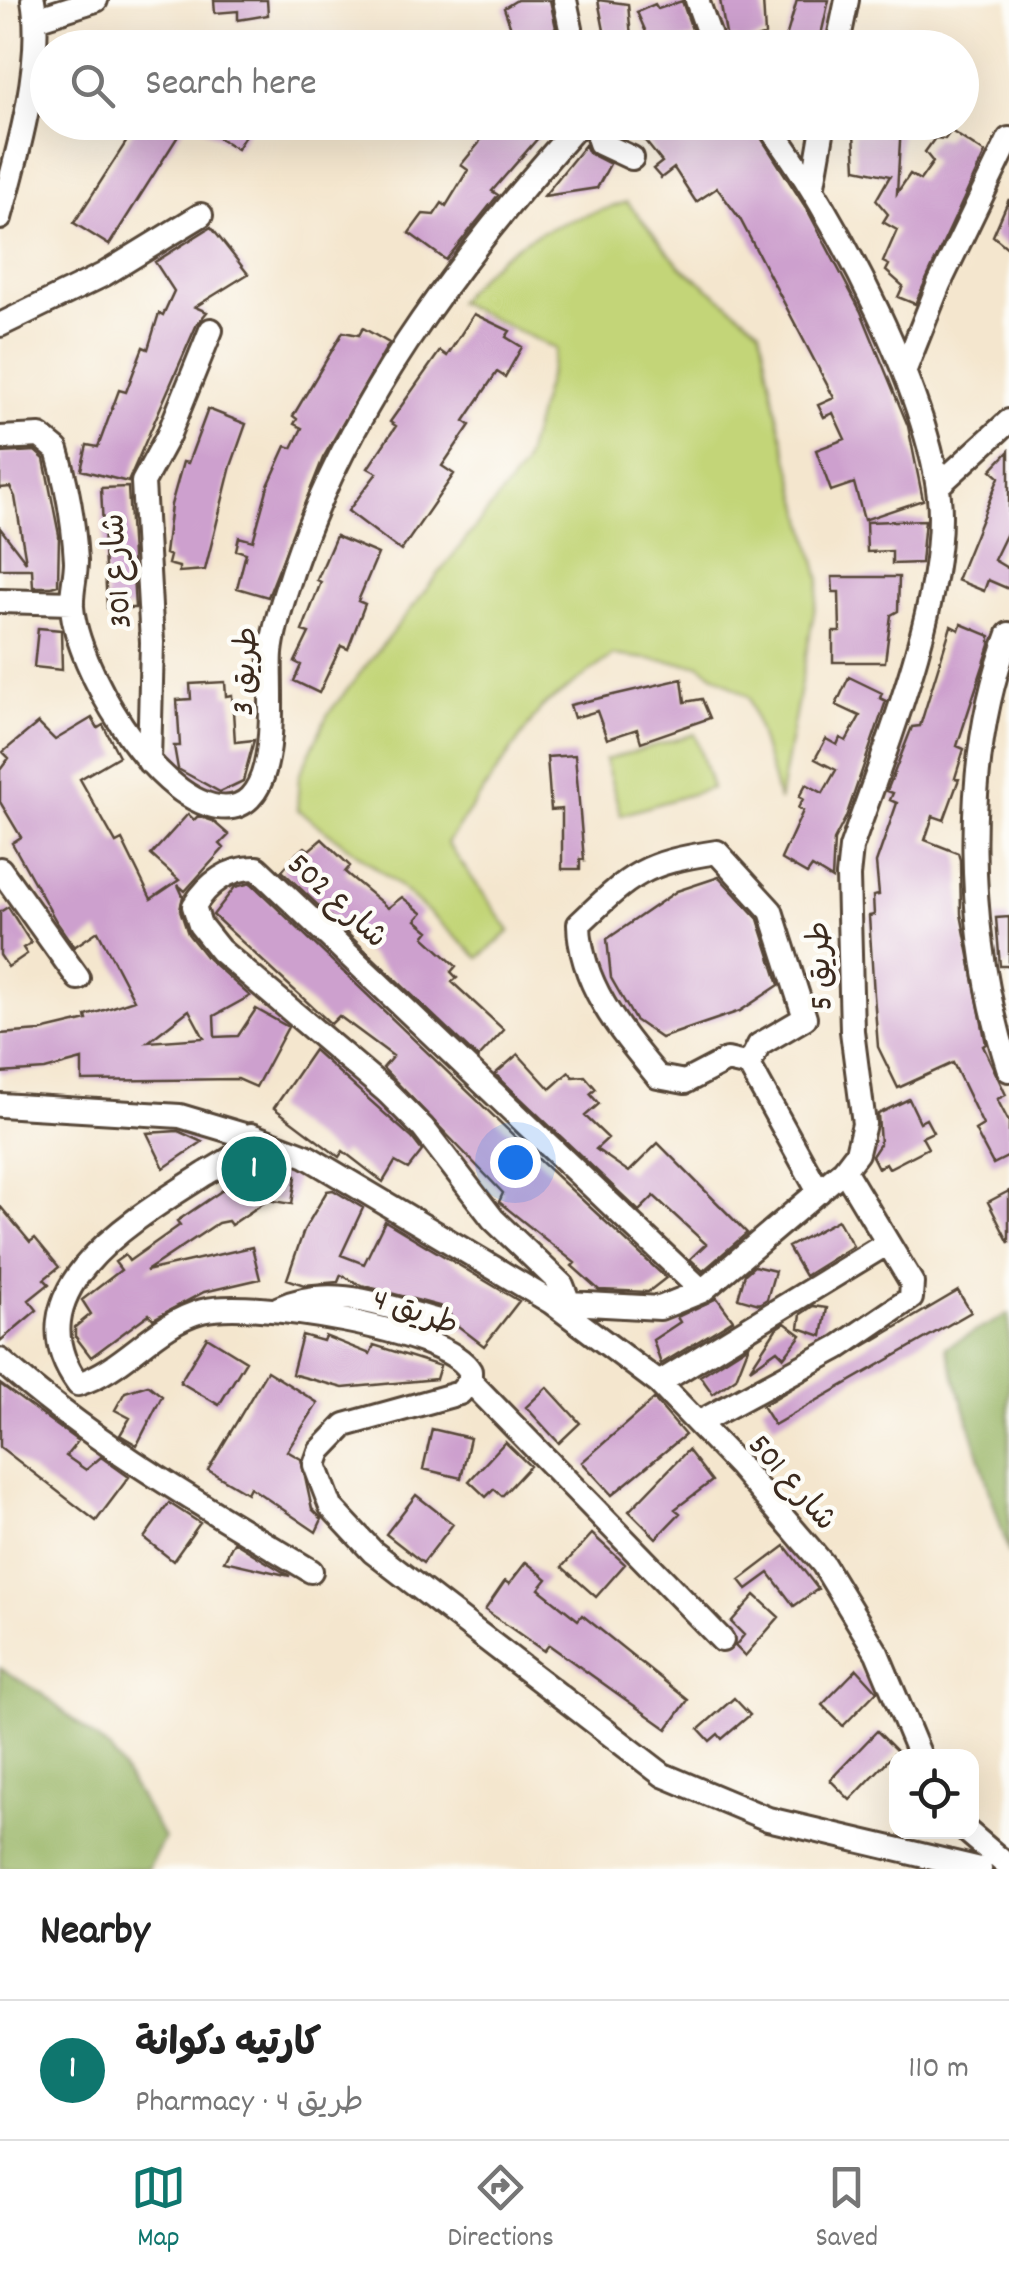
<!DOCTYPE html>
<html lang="en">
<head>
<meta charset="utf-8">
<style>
  :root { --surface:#fff; --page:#f6f6f6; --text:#222; --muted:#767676; --line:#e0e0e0; --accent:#0f766e }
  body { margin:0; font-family:Dekko,"Playpen Sans Arabic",sans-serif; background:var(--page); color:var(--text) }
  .controls { position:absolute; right:30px; bottom:30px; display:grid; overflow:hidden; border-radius:20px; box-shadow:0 10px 40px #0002 }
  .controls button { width:90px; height:90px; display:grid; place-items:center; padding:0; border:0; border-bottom:2px solid var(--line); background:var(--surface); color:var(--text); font:50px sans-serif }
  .you { position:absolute; left:515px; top:1162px; width:35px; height:35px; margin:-25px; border:8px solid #fff; border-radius:50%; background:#1a73e8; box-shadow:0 0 0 15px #1a73e833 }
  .badge { display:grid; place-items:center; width:65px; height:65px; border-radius:50%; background:var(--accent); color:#fff; font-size:32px; font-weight:700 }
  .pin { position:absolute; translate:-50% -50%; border:5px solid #fff; box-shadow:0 2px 10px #0006 }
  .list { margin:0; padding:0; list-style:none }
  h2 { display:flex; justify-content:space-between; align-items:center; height:130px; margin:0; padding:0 40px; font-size:42px }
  h2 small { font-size:32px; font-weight:400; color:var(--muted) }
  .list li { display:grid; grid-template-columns:65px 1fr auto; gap:30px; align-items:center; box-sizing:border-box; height:140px; padding:0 40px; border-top:2px solid var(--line) }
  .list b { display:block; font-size:38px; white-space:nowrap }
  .list p { margin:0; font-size:32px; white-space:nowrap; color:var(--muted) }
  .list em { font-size:32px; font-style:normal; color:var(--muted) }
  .icon { flex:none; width:55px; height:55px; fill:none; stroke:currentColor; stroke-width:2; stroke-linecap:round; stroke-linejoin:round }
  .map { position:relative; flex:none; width:1009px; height:1869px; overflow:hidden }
  .search { position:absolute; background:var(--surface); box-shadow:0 10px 40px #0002; left:30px; right:30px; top:30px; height:110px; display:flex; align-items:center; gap:25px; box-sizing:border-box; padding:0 35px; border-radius:55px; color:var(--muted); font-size:38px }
  .sheet { height:270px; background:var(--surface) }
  nav { display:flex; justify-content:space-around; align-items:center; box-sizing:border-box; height:140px; border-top:2px solid var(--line); background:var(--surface); font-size:28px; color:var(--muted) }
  nav a { display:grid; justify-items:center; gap:5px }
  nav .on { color:var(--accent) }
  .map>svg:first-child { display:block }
  .green { fill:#c3d578; stroke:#7f804b; stroke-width:2.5 }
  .forest { fill:#9ab668; stroke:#6a7043; stroke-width:2.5 }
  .building { fill:#cda0ce; fill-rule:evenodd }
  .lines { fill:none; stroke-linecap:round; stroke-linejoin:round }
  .minor-casing { stroke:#574638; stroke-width:28 }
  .minor { stroke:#fff; stroke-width:22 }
  .labels { text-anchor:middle; stroke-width:9; stroke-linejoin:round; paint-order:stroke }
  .street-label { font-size:32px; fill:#3b2a1e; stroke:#fdfcf7 }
</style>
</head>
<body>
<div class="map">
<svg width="1009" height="1869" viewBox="0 0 1009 1869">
  <rect width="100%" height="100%" fill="#fdfcf7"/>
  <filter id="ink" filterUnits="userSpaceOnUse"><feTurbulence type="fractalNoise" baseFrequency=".01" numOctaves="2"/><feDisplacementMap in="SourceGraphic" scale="20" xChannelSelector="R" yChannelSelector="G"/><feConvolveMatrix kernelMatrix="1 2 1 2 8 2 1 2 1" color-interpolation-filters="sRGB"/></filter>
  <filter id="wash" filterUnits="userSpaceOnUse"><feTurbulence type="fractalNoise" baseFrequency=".0048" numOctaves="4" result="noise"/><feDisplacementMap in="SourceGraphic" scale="40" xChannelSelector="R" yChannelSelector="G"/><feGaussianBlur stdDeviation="2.25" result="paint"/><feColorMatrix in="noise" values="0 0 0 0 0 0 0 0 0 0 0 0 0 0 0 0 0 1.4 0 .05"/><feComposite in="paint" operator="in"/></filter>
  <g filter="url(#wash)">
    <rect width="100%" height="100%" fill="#f4e6ce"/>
    <path class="green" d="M627,202L679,265L760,329L778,419L820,580L779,801L749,697L699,665L613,655L541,708L447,843L510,931L479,958L396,883L297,809L299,776L328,714L523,467L556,349L457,302C511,235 549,227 627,202Z
      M695,734L712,788L621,815L605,760Z"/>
    <path class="forest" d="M1009,1314V1554L946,1347Z
      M0,1668L42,1694L111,1751L164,1838L148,1869H0Z"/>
    <g id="blocks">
      <path class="building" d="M214,0H267L268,15L238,20V11L215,13Z
        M517,0H550L556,28L522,40L518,29L512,31L504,8Z
        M598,0L628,4L632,48L607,46Z
        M720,0H763L765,35L737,45L736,39L727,40Z
        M797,0H829L818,48H783Z
        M682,1L695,38L653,48L637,12L655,4L658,9Z
        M139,122H187L109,245L74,223Z
        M193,122H253L237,149Z
        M487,122H538L545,130L492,191L498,195L446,260L409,233L423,214L434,215L442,203L446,206L468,170L461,165L479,143Z
        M660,122H684L692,133L705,122H751L808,211L861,312L908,426L923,500L864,520L854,483L831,491L816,450L845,439L833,413L824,417L818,405L834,398L740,219L717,188L696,202L674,168L661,178L653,169L662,162L642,137Z
        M860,124H901L897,193L910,174L920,180L933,162L925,152L935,138L945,139L951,131L985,153L915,304L898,297L903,286L886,271L889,265L883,262L897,230L883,222L888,214L876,200L890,176L856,169L854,133L860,134Z
        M585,145L589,153L610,164L597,188L544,196Z
        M1009,199V249L993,236Z
        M211,227L248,274L195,307L207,312L197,324L128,482L81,470L87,445L98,447L119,390L126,392L143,347L148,349L159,313L163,315L174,291L155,262Z
        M474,314L510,331L506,337L522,347L505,377L497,372L464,421L470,425L442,466L454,474L401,551L348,511L377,473L368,468L396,426L390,422L440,351L447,356Z
        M363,328L389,343L323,458L268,597L237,588L246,553L236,550L239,537L253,541L268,486L286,446L292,448L302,428L294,424L297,419L293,416L343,332L359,335Z
        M208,409L246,424L231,466L205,570L179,572V567L168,564L170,556L165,554L171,505L183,462L188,463Z
        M35,451L44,459L59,535L58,585L51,587H33L32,569H0V528L26,562L15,497L10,487L0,488V453Z
        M1009,451V529L994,560L1009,569V589L988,580L984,591L957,580L999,477L991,470Z
        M128,487L135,608H107L101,488Z
        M925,520L921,563L892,564V551L867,552L866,522Z
        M336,536L378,554L358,601L365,604L348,649L341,646L319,693L294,681L301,665L295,662L309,633L302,631L321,582L317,580Z
        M832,577H899L898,611L891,615L885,662H833V632H840L839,592H833Z
        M961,624L990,636V645L957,746L964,749L955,778L959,779L944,820L933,816L925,840L958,853L960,860L961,914L986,1044L983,1046L1006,1095L997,1099L1009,1122V1156L993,1164L975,1130L983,1125L953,1063L898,1088L878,1047L874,995L869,916L874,915L873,896L879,895L876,863L897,803L890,800L893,793L887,791L912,727L920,726L951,626L959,630Z
        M38,628L61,630L62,670L34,667Z
        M849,677L882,693L880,698L886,701L846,817L834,840L832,879L812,867L807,874L781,859L803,811L798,808L803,799L799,797L806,784L823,793L836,770L815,759L826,739L837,745L840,738L846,741L860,716L836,705Z
        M682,679L685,702L702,699L710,718L641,742L637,729L607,739L597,711L574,718L570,705Z
        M225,682L226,696L232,695L235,742L254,740L243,781L220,792L178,769L174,746H180L177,700L191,699L190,684Z
        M92,718L98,728L103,725L119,756L80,779L116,843L122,840L151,899L179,880L151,855L188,814L194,820L198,816L213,821L229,835L220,844L224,848L185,891L178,885L183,896L180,910L188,934L208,959L250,996L214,1016L215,1037L238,1036L256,1009L288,1027L256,1087L238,1079L82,1081V1060L45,1070L0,1073V1034L41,1031L87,1020L86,1016L134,1000L98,931L74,947L56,921L12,843L21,837L0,802V770L9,758L3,752L38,723L55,740ZM189,1010L204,1038L148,1042Z
        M575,755L584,860L580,859V869H562V809L551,810L547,757Z
        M322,839L350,866L345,872L388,908L402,897L422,913L416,920L429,931L424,937L456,966L451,972L457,978L452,982L504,1030L478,1058L282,871L297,853L305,847L309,850Z
        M719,877L758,919L779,985L740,1011L661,1038L635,1020L611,978L607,939L677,891Z
        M251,883L533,1154L666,1278L648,1292L599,1290L572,1266L575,1263L499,1202L503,1193L383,1068L393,1056L339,1016L331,1024L213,915L235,887Z
        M8,907L31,943L23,948L27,954L8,967L0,955V912Z
        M1009,917V966H1000L996,918Z
        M314,1050L412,1138L422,1151L408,1169L395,1162L383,1182L343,1151L339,1157L274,1108Z
        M518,1054L550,1089L569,1072L573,1077L585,1076L596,1089L590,1094L599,1104L585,1116L608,1138L596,1149L629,1172L658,1143L747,1233L703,1271L690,1259L706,1244L654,1196L639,1211L495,1074Z
        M909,1099L920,1122L926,1119L933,1132L922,1137L928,1148L889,1168L886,1163L878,1168L872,1156L880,1144L878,1114Z
        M178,1131L202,1142L164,1168L147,1133Z
        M266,1168L296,1176L292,1204L268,1200L231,1225L228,1221L218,1223L146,1271L252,1247L260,1279L204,1292L153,1319L149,1314L91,1357L75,1336V1327L91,1314L82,1300L121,1270L115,1262L125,1255L129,1261L180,1225L177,1221L248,1173L251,1178Z
        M333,1190L363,1208L341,1255L364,1264L385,1221L519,1301L484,1346L454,1323L443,1307L361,1285L341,1275L338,1282L304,1285L287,1279L304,1230L327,1191Z
        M1009,1191V1243L988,1202Z
        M0,1206L30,1242L35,1238L59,1267L44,1279L49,1284L29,1300L37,1310L0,1341Z
        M838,1220L853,1246L805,1276L788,1247Z
        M754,1266L775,1271L767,1299L759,1304L738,1298L745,1274Z
        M958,1291L971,1312L774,1425L762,1406Z
        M717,1298L733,1320L661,1364L653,1340L680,1322L677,1317Z
        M813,1306L827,1308L822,1336L799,1328L801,1314Z
        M785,1323L801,1335L784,1357L777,1350L750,1369L776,1329Z
        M302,1335L323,1341L325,1336L370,1354L374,1345L440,1366L436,1379L343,1388L292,1374Z
        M207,1337L246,1361L219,1405L180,1382Z
        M749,1345L736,1378L713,1394L700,1376Z
        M267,1371L318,1403L287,1451L301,1459L312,1509L322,1519L316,1532L250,1487L247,1493L208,1470Z
        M0,1384L78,1441L66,1456L86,1470L101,1457L129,1477L96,1521L0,1447Z
        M148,1385L162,1396L137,1445L120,1435L130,1418L115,1410L125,1392Z
        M547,1387L580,1423L559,1443L526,1407Z
        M654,1399L685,1435L612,1495L582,1462Z
        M432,1429L470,1438L461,1478L423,1469Z
        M505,1442L530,1466L502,1496L494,1489L486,1497L469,1481Z
        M688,1450L712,1481L675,1509L680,1513L656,1538L629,1511Z
        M416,1495L453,1524L423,1563L386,1534Z
        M169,1503L200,1523L173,1561L144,1538Z
        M592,1534L625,1564L596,1597L562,1567Z
        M234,1542L263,1560L290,1576L224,1561Z
        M785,1546L818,1589L794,1606L769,1573L747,1589L740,1580Z
        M526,1562L547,1579L539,1589L578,1620L582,1615L688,1700L667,1729L549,1645L544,1651L485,1610L505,1581L509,1584Z
        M755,1595L779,1617L745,1656L735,1646L744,1635L731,1622Z
        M857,1669L877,1691L843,1726L822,1705Z
        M734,1698L750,1715L722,1739L718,1734L710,1741L699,1729Z
        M877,1731L897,1751L850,1800L830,1780Z"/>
    </g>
  </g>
  <g filter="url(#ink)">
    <use href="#blocks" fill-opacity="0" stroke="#574638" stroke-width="2.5"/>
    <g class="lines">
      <g class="minor-casing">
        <path id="minor" d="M565,0L575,48
          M697,0L714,48
          M36,19L96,0
          M837,48L847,0
          M593,122L600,143L632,158
          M813,185L824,122
          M0,218C17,156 44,63 33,0
          M0,325L103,275L201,215
          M904,372L939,284L1009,139
          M0,438L40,436L57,450C67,484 74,526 76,561C76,576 71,592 72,607C77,667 152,797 218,807C286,817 268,687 271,653C273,633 279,613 285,594C339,415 457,260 581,122
          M939,485L1009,421
          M0,601L72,603
          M1009,634C960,764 966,938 1009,1070
          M149,762L152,642L143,482L168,436L211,330
          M0,869L78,978
          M749,1065L727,1060L685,1082L658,1077C621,1032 580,984 579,924C632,873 644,863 717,852L771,911L805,1018L759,1045L749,1065L819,1192
          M0,1105L180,1116L254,1138C246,1152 220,1165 205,1174C136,1218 10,1290 78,1384C126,1369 154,1324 202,1311C248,1298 447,1329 470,1371V1381L460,1393L345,1425L320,1451L315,1465L331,1507L373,1552L663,1775L768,1819L980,1869
          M251,1135L306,1156L551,1302L659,1383L738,1465L823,1564L877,1653L920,1756
          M551,1302L660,1308L702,1291L844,1170L857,1153L864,1124L852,1031L848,876L851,848C884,752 940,616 940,516C940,411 831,205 766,122
          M569,1303L562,1285L493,1219L423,1128L386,1091L220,950L200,925L194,906C208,883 230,867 257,868L702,1291
          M279,1308C331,1283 387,1307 439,1321
          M0,1360C94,1444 203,1506 311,1571
          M470,1381L722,1640
          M659,1383L886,1244
          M698,1423L839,1347L911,1298L912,1283L844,1170
          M968,1832L1009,1867"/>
      </g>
      <use href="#minor" class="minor"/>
    </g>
  </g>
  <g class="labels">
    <g class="street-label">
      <text transform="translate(115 571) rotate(-94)" y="11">شارع 301</text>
      <text transform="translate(243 671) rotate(-87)" y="11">طريق 3</text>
      <text transform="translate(339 899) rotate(43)" y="11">شارع 502</text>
      <text transform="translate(818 966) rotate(-92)" y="11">طريق 5</text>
      <text transform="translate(416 1310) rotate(19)" y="11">طريق 4</text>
      <text transform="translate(794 1481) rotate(49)" y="11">شارع 501</text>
    </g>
  </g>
</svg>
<div class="controls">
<button><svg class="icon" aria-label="locate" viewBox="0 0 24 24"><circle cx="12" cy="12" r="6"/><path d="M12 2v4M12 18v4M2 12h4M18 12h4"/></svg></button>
</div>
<div class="you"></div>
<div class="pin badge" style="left:254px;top:1169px">1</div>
<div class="search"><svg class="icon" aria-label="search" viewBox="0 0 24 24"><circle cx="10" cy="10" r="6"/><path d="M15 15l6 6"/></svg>Search here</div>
</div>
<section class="sheet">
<h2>Nearby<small></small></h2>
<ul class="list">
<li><span class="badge">1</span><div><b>كارتيه دكوانة</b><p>Pharmacy · طريق 4</p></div><em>110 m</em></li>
</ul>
</section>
<nav>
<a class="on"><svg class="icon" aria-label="map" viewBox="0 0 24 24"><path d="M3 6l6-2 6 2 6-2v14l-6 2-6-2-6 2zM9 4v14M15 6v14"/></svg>Map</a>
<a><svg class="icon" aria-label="directions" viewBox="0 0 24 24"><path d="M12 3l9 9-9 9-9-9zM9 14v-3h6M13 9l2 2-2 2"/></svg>Directions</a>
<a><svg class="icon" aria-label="saved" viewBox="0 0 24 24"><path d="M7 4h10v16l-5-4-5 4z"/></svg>Saved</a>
</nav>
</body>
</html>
